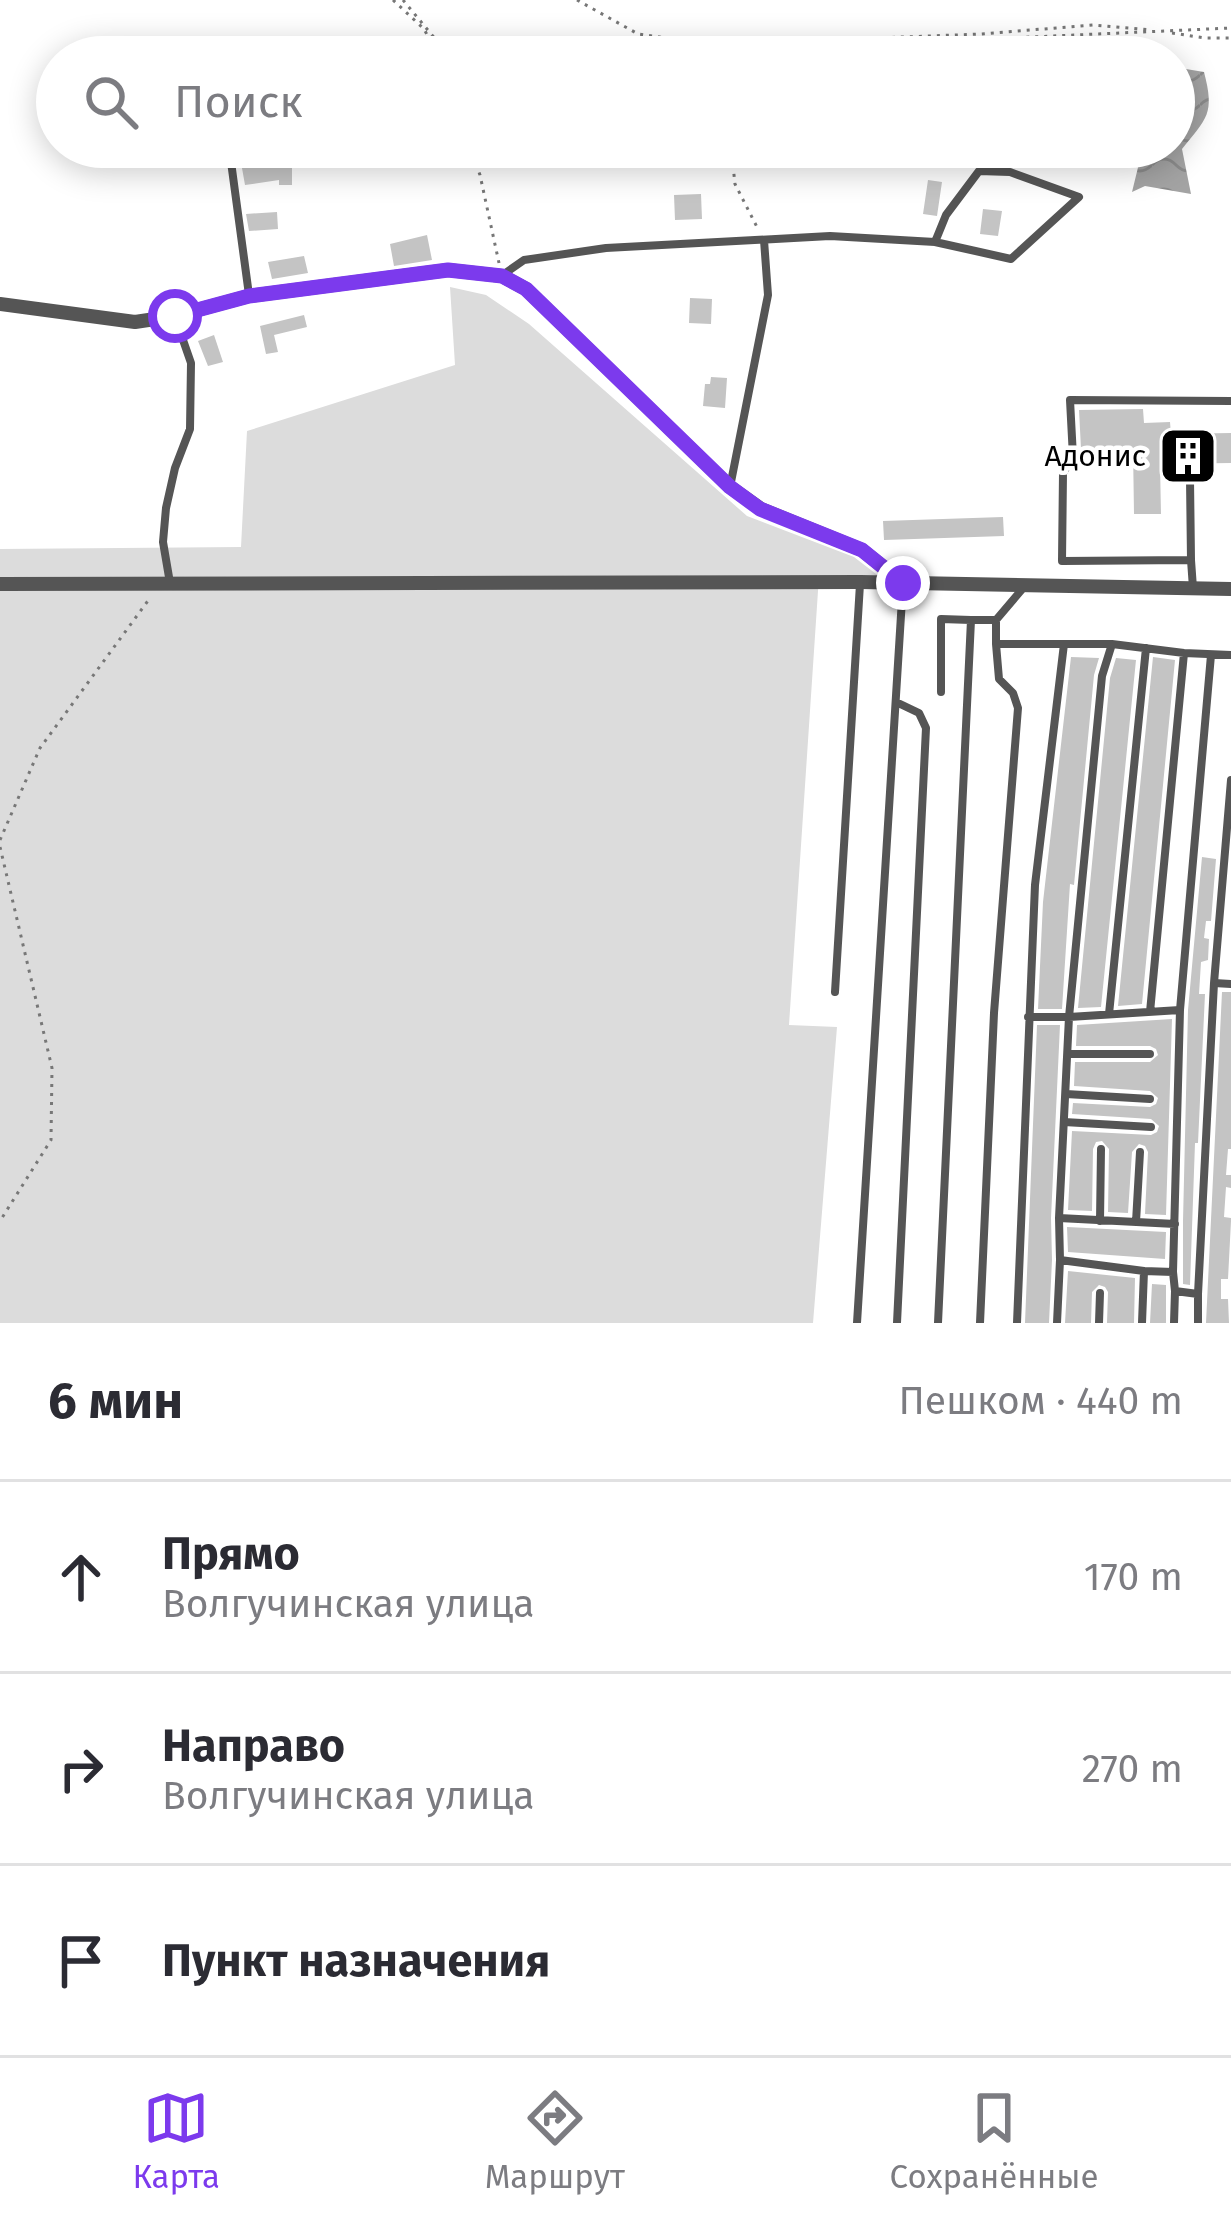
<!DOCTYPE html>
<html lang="ru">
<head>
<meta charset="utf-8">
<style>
  :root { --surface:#fff; --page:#f7f7f7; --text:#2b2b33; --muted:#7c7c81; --line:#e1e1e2; --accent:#7c3aed }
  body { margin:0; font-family:"Fira Sans",sans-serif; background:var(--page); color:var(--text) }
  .stop { position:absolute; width:36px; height:36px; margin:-27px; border:9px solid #7c3aed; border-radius:50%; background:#fff }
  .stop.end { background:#7c3aed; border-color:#fff; box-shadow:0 3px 12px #0008 }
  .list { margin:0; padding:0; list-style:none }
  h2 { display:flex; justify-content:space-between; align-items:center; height:156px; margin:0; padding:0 48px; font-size:51px }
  h2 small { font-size:39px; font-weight:400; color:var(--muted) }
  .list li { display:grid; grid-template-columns:78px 1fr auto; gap:36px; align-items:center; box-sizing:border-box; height:192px; padding:0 48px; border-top:3px solid var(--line) }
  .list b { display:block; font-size:45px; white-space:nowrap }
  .list p { margin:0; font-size:39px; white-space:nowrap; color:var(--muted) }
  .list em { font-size:39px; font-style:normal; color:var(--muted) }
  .icon { flex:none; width:66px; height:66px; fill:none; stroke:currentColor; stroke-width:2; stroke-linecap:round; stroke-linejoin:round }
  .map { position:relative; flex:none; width:1231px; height:1323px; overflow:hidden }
  .search { position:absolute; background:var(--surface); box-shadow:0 6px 30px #0003; left:36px; right:36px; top:36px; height:132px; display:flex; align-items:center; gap:30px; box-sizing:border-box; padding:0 42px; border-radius:66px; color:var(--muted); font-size:45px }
  .sheet { height:732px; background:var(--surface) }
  nav { display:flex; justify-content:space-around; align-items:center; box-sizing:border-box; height:168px; border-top:3px solid var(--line); background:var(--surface); font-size:33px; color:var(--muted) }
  nav a { display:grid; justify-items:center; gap:6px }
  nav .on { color:var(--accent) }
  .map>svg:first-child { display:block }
  .grass { fill:#dcdcdc }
  .water { fill:url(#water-waves) }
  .building { fill:#c4c4c4 }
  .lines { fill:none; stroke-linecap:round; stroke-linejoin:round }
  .path { stroke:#777; stroke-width:3; stroke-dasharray:3 6; stroke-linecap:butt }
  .service { stroke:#555; stroke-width:8 }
  .minor { stroke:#555; stroke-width:14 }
  .route { stroke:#7c3aed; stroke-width:15 }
  .labels { text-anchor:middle; stroke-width:9; stroke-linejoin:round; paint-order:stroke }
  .poi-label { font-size:30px; fill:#000; stroke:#fff; text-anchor:end }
</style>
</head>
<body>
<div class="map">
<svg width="1231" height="1323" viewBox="0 0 1231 1323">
  <defs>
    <pattern id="water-waves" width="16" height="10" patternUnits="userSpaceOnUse" patternTransform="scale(3)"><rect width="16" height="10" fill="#a3a3a3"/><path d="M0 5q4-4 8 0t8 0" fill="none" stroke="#8b8b8b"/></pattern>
  </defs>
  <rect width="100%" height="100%" fill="#fff"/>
  <path class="grass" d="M450,287L486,295L529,324L747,516L854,557L880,577L819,576L789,1025L837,1027L813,1323H0V549L241,547L247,431L455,365Z"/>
  <path class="water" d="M1174,67L1204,72C1215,114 1207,118 1182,149L1191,194L1145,186L1132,192L1143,147H1174Z"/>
  <path class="building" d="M268,147H292V185H279V180L245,185L239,151Z
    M928,180L942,182L937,216L923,214Z
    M701,194L702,219L675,220L674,195Z
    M983,209L1002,211L998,236L980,234Z
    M277,212L278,229L249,231L246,214Z
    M427,235L432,260L394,266L390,244Z
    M304,256L308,273L272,279L268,262Z
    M690,298L712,299L711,324L689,323Z
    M304,315L307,327L274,335L278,352L266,354L260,326Z
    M214,335L223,362L208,366L198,341Z
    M711,377L727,378L725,408L703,406L705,384H710Z
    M1143,409L1144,423L1170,422L1171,434L1231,433V463L1160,464L1161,514H1134L1133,448L1081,449L1079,410Z
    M1003,517L1004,536L884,540L883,521Z
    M1071,657L1099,658L1094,675L1074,885L1070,884L1062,1009H1038L1043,902Z
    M1153,657L1175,660L1142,1004L1118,1006Z
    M1116,658L1136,660L1101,1007L1078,1008L1110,678Z
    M1202,857L1216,859L1211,921H1206L1204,938L1209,939L1208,960L1201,962L1199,994H1205L1198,1143H1195L1190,1285L1183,1284V1221L1188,1010Z
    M1222,992H1231V1149H1228L1226,1175H1231V1188L1226,1187L1224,1217L1231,1218V1221L1228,1279H1221V1299H1228L1229,1323H1206Z
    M1172,1019L1166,1215L1145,1214L1148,1152L1145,1146L1139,1144L1132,1152L1128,1213L1108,1212L1109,1149L1102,1141L1096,1142L1093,1149L1092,1211L1068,1210L1072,1131L1151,1135L1157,1132L1159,1126L1151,1119L1072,1114L1073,1103L1150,1107L1156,1104L1158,1098L1150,1091L1074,1086L1075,1062H1150L1158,1055L1156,1049L1150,1046H1076L1077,1025Z
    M1037,1025H1060L1051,1218L1052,1260L1049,1323H1025Z
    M1067,1227L1166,1232L1165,1259L1068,1252Z
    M1068,1271L1135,1278L1134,1323H1107L1108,1292L1105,1287L1099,1285L1092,1292L1091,1323H1065Z
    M1152,1284L1166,1285V1323H1150Z"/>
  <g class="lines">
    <path class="path" d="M393,0L424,29L439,57
      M403,0L441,46L442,57
      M577,0L638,34L717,45L897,43L1231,28
      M1172,33L1205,38H1231
      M748,43L981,34L1093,25L1151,30
      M717,46L721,57L739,46
      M470,147L480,175L499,263
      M731,147L735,184L758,229
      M0,840L40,748L150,598
      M0,847L52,1068L51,1140L0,1221"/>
    <path class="service" d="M229,147L249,295
      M504,274L524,260L606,248L830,236L935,242L1011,259L1079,197L1010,172L979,171L946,215L935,242
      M1073,457L1123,456
      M1190,479L1191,560L1062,561L1063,473L1073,457L1070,400L1231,401
      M730,487L768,295L764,240
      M1191,560L1193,588
      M170,583L163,542L166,508L175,468L190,429L191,363L175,317
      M996,620V644
      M1064,644H1112
      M1211,655L1180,1010L1069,1017L1102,676L1112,644L1184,653L1231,655
      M941,692V619L971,620
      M896,702L919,713L926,728L897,1323
      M1214,983L1231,780
      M835,992L860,584
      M1150,1012L1184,653
      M1109,1014L1146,648
      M1028,1017H1069L1059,1218L1060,1260L1144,1271L1142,1323
      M1069,1054H1150
      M1066,1094L1150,1099
      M1064,1122L1151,1127
      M1059,1218L1175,1224
      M1100,1221L1101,1149
      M1136,1222L1140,1152
      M1144,1271L1173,1272L1175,1291L1198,1294L1214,983L1231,984
      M1173,1272L1180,1010
      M1198,1294V1323
      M857,1323L903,583
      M938,1323L971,620H996L1024,587
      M980,1323L994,1013L1018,708L1013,693L999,679L996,644H1064L1035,885L1017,1323
      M1057,1323L1060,1260
      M1099,1323L1100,1293
      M1174,1323L1175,1291"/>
    <path class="minor" d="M0,304L135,322L175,316L249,296L448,270L502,276L526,289L730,487L761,509L862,550L903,583
      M0,584L861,582L1231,589"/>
  </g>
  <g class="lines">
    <path class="route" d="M175,316L249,296L448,270L502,276L526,289L730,487L760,509L862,550L903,583"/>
  </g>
  <defs>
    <g id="building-square" transform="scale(3)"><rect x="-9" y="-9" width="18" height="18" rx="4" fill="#000" stroke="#fff"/><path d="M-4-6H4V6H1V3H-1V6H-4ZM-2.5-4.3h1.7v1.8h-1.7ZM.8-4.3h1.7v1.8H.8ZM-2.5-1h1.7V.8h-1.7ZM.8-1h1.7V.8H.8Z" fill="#fff"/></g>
  </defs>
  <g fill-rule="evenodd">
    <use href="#building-square" x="1188" y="456"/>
  </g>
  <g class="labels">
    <g class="poi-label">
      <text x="1146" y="466">Адонис</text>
    </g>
  </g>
</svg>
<div class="stop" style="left:175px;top:316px"></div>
<div class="stop end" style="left:903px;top:583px"></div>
<div class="search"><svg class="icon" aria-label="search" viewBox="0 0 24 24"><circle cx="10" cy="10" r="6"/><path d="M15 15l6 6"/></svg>Поиск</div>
</div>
<section class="sheet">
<h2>6 мин<small>Пешком · 440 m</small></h2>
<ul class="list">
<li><svg class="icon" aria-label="ahead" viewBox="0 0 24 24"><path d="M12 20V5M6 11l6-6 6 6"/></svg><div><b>Прямо</b><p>Волгучинская улица</p></div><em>170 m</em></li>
<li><svg class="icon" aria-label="right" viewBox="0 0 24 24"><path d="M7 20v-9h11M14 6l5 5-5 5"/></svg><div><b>Направо</b><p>Волгучинская улица</p></div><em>270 m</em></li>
<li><svg class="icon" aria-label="arrive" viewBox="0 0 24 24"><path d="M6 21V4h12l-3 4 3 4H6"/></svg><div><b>Пункт назначения</b></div></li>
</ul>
</section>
<nav>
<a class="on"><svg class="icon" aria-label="map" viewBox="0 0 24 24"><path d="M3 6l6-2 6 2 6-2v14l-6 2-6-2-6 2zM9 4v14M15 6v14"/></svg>Карта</a>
<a><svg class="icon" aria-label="directions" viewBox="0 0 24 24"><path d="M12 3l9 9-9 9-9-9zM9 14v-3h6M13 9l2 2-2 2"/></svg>Маршрут</a>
<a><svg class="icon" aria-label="saved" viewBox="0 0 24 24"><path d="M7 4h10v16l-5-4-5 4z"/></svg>Сохранённые</a>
</nav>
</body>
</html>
